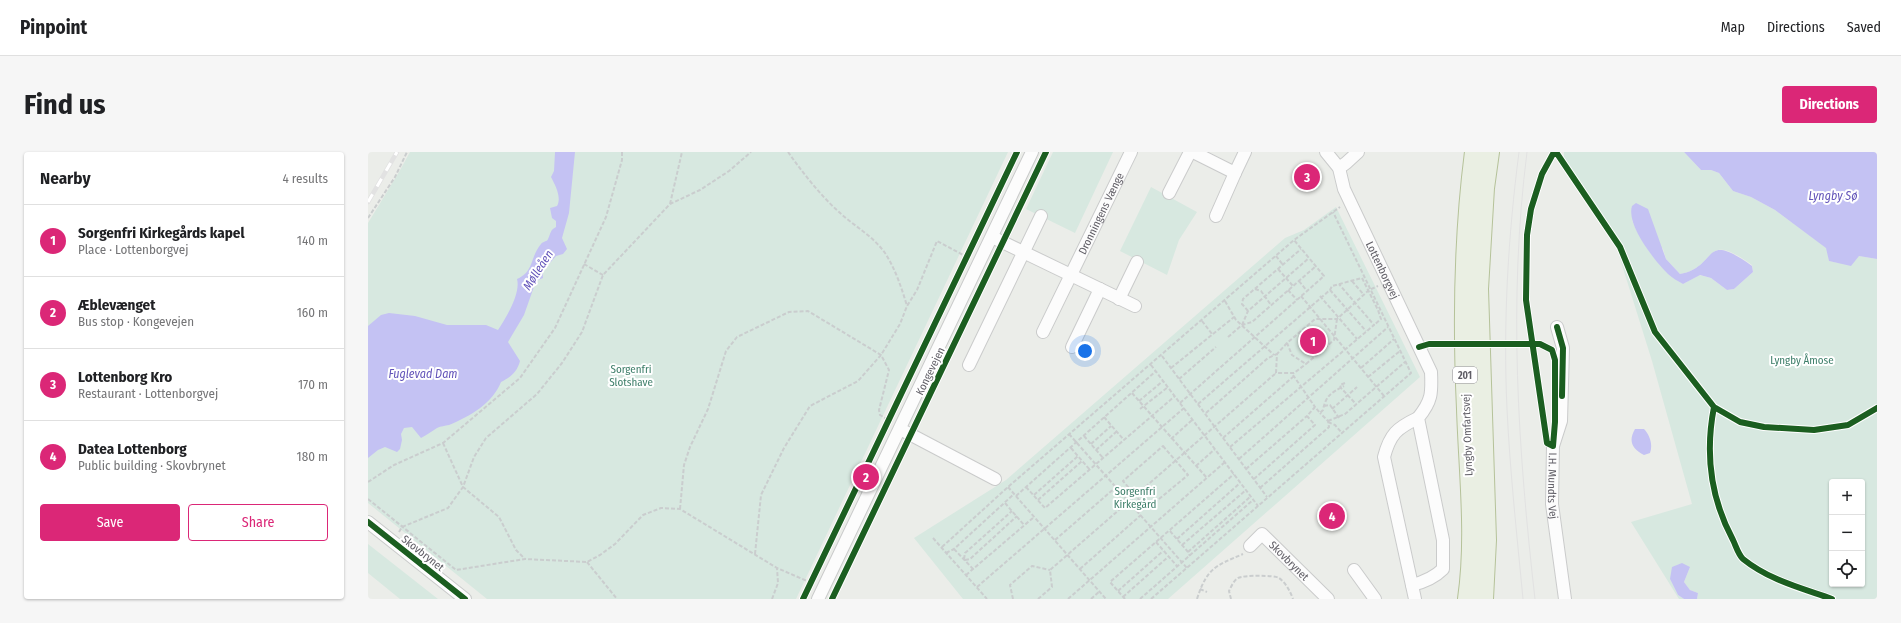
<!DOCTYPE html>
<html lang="en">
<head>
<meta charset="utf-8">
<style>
  :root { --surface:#fff; --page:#f6f6f6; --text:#202124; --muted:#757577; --line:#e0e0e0; --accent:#db2777 }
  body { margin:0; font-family:"Fira Sans Condensed",sans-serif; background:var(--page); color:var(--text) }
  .controls { position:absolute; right:12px; bottom:12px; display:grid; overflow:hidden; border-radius:4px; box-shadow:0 1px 3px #0004 }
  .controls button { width:36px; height:36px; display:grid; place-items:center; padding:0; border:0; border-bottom:1px solid var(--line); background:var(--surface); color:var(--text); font:20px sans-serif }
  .you { position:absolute; left:717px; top:199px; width:14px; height:14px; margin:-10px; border:3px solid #fff; border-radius:50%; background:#1a73e8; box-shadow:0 0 0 6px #1a73e833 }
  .badge { display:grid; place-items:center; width:26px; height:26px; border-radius:50%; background:var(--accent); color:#fff; font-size:13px; font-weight:700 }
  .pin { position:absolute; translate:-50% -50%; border:2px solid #fff; box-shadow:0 1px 4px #0006 }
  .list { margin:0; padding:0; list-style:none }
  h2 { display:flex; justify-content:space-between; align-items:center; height:52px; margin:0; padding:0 16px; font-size:17px }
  h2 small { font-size:13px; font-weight:400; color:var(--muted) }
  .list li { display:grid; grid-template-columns:26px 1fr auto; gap:12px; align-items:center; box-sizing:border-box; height:72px; padding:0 16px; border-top:1px solid var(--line) }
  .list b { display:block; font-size:15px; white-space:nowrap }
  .list p { margin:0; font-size:13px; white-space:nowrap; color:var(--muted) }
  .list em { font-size:13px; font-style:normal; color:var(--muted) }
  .actions { display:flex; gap:8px; padding:12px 16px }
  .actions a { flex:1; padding:9px 0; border:1px solid var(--accent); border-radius:4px; text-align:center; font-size:14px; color:var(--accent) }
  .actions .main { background:var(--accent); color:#fff }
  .icon { flex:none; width:22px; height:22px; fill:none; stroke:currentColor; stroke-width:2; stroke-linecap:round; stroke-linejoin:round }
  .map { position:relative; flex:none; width:1509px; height:447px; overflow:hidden; border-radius:4px }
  header { display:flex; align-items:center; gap:24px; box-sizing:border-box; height:56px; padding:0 20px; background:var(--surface); border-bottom:1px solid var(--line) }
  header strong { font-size:19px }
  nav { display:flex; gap:22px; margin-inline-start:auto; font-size:14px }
  .intro { display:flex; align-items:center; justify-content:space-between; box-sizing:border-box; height:96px; padding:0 24px }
  h1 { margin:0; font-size:28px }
  .button { padding:10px 18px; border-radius:4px; background:var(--accent); color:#fff; font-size:14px; font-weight:700 }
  main { display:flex; gap:24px; padding:0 24px }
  aside { flex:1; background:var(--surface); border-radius:4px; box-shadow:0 1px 3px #0004 }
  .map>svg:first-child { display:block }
  .green { fill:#d7e8e0; fill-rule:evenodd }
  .water { fill:#c4c2f3 }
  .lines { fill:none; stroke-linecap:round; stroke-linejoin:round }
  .minor-casing { stroke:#cacbcb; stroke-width:14 }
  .highway-casing { stroke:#b5c299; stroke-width:20 }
  .path { stroke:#cacdce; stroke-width:2; stroke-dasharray:4 2; stroke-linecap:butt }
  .minor { stroke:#fcfcfc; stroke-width:12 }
  .highway { stroke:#eaefe3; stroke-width:18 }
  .tram { stroke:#e2e2e2; stroke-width:1 }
  .rail-casing { stroke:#e2e2e2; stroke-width:4.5 }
  .rail { stroke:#fff; stroke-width:3; stroke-dasharray:9; stroke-linecap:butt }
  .cycleway-casing { stroke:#fff; stroke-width:8 }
  .cycleway { stroke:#1b5e20; stroke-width:6 }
  .labels { text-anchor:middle; stroke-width:4; stroke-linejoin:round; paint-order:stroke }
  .shield { fill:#fff; stroke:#908e94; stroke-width:1 }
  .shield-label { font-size:10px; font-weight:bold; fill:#605e66 }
  .street-label { font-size:11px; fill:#605e66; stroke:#fff }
  .park-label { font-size:11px; fill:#3d7e69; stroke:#fff }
  .water-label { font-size:12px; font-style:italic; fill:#6253b9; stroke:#fff }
</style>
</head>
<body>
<header>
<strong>Pinpoint</strong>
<nav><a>Map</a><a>Directions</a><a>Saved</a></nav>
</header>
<div class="intro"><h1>Find us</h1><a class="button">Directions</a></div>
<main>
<aside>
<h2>Nearby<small>4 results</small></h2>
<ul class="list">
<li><span class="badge">1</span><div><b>Sorgenfri Kirkegårds kapel</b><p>Place · Lottenborgvej</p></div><em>140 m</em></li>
<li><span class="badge">2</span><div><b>Æblevænget</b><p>Bus stop · Kongevejen</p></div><em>160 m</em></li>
<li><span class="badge">3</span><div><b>Lottenborg Kro</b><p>Restaurant · Lottenborgvej</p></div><em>170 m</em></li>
<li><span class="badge">4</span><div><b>Datea Lottenborg</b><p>Public building · Skovbrynet</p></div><em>180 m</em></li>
</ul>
<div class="actions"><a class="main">Save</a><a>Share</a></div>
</aside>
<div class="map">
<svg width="1509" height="447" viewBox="0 0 1509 447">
  <rect width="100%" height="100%" fill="#ebede9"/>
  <path class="green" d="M42,0H640L428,447H119L0,351V71L31,20Z
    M685,0H745L707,81L658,57Z
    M1196,0H1316L1333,18H1343L1351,21L1365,39L1383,45L1407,58L1459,96L1461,109L1471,111L1491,104L1509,107V447H1329L1330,441L1322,438L1316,430L1322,415L1302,427L1310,443L1316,447H1311L1263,370L1324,352L1284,209L1249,97L1254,93L1196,7ZM1264,68L1295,97L1298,107L1312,122C1351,115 1334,77 1384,113L1385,120L1366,137L1359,138L1343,126L1331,123L1315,132C1292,117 1274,93 1264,68ZM1464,330H1494V432H1464Z
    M783,35L829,60L811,88L799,123L752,99Z
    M968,55L1052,225L800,447H595L546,386L638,328L917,86L936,78Z
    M0,392L70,447H32L0,421Z"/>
  <path class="water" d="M187,0H207L201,61L194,86L199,97L195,102L188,104L181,112L174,113L175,126L168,129L156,163L140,190L152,209C149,220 143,225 133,230C125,251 101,265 81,273C77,274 73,274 69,276C64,279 59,283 53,286L44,275L36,276L33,282L34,288L32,297L29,300L17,295L10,298L0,306V174L13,163L21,161L47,164L79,173H118L130,178C138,166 153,141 149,127C166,120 162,105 173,92C175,89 179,90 180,87C183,81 182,78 188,75V69L184,66L182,56L189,54C194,45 187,33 183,25L186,19Z
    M1316,0H1509V107L1491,104L1483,114L1461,109L1458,96L1407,58L1383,45L1365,39L1351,21L1343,18H1333Z
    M1268,51L1280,57L1298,107L1312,122C1351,115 1333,77 1384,114L1385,120L1366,137L1359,138L1343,126L1332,123L1315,132C1310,129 1304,126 1300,122C1286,108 1258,73 1264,54Z
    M1267,277H1276C1282,283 1285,293 1282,301L1276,303C1264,297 1260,289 1267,277Z
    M1314,411L1322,415L1316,430L1322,438L1330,441L1329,447H1316L1310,443L1302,427L1304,415Z"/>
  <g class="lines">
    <g class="minor-casing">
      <g id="minor">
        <path d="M825,0L867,21L877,0"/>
        <path id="s1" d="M958,0L971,16L976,37L1063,220C1064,241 1064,249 1050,266L1075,388V417C1066,426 1056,430 1044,433"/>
        <path d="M971,16L978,11L990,0"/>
        <path d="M801,41L822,0"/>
        <path d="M848,64L867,21"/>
        <path d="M624,85L767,154"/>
        <path d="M751,147L769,110"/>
        <path id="s2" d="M1189,175L1195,196L1193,269L1185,294L1184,352L1197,447"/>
        <path id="s3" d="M675,180L763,0"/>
        <path d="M704,195L732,137"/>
        <path d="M601,213L673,64"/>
        <path d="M532,277L627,327"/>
        <path d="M0,370L97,447"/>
        <path id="s4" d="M882,394L894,382L960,447"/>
        <path d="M986,418L1007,447"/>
        <path d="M450,447L664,0"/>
        <path d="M1047,447L1016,305C1022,282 1029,276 1050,266"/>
      </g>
    </g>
    <g class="highway-casing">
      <path id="highway" d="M1099,447C1108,385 1100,320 1098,257C1094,171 1095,85 1106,0
        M1116,447L1119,388L1111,137L1117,36L1122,0"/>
    </g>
    <path class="path" d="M420,0C435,21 452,43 471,60C486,74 505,84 517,101C527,116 534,137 539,154
      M302,52L314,0
      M0,66L27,25L39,0
      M908,104L915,113
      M216,112L235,123
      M910,117L925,134
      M931,129L939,139
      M984,129L996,143
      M887,137L893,139L903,153
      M920,138L929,148
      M962,138L998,179
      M933,144L1016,244
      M952,144L989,187
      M857,149L868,168L906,203
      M880,159L874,152L875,147L933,97
      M969,167L966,188L938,212L924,203L919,191L947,167H969L1001,138L1010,134
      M834,169L844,182
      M874,173L880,159L941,106
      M860,185L874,173L884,170L948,114
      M919,191L909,202L908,221H926L938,212
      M794,204L899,345
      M783,213L890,354
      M803,216L866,165
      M993,216L1026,187
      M925,223L947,255
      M1000,225L1032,199
      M811,227L848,195
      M977,231L972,233L973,236L988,252
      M764,241L839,326
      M771,249L795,229
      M812,251L956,124L926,88
      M830,252L962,138L964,134L994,126L1010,158L1013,167L1006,173
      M956,254L962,253L971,266
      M1346,255L1372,270L1396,275L1446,278L1480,273L1509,256
      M772,257L800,235
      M964,257L989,235
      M838,261L900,206L909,202
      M736,265L756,288
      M960,269L977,262L1037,210
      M960,270L967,273L974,281
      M701,282L819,416
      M716,284L735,306
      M855,286L926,224
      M803,287L824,268
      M75,291L95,335L131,365L148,398L157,407
      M723,292L743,274
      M795,294L820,323L779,357L755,329Z
      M862,295L1006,173L971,132
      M703,296L722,318
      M728,298L748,280
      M871,307L1020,175
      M828,314L847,297
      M878,317L939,264
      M886,327L947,273L939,264L947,255L952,261L955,258C958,243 963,241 976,234
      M0,330L26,313L75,291L152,226L187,176L238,65L254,8V0
      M640,335L738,447
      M658,335L677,356L807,244
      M892,336L961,275L960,269L952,261
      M666,343L710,304
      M648,344L788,219
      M0,347L88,418L157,407L219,410L232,403L247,392L275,363L293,356L312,357L409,416L446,432
      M670,348L714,309
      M637,351L656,373
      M312,357L316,313L322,295L340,257L358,199L369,185L421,160L440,159L513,203L521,218L511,258L512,263L524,270
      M802,379L820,400L822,404
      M31,380L34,375L80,356L95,335L106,305L118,286L169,242L194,211L214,180L235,123L302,52L332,38L361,19L383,0
      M565,386L619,447
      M809,387L872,331
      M687,388L748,335
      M788,390L809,414
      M814,393L878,338
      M574,395L640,335L926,88L972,55
      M586,397L606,418
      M820,400L882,345
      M578,401L586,397L646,342
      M387,402L393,343L416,296L442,254L490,229L513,203L532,172L539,154L549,138L569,89L599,105
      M596,407L597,401L644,359
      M597,408L602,407L649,364
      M219,410L249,447
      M712,417L773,363
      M598,423L666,365
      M609,435L816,256
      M832,437L839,440
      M750,439L795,399
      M755,445L800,405
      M404,447L410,431L409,416
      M645,447L642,433L664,414L682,418
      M670,447L684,435L682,418L908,221
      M700,447L857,310
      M723,447L732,439
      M757,447L742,430L866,322
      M772,447L885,348
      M783,447L1043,221L965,60
      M829,447C839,416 847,414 875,402
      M863,447L861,439C863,435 866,428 870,426C875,423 907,423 911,426C918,431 922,439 925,447"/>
    <use href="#minor" class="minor"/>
    <use href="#highway" class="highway"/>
    <path class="tram" d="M1151,0C1140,85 1135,171 1139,257C1142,320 1149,384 1155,447
      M1159,0C1140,149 1150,298 1167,447"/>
    <g class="rail-casing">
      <path id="rail" d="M0,50L29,0"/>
    </g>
    <use href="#rail" class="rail"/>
    <g class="cycleway-casing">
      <path id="cycleway" d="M1188,0L1252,95L1287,180L1346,255L1372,270L1396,275L1446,278L1480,273L1509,256
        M1189,175L1195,196L1194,244
        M1051,195L1061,192H1172L1184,198L1187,208V270L1185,294L1179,291L1158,148L1159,83L1163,57L1174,22L1186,0
        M1346,255C1337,301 1343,347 1365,388C1368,394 1370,402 1375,407C1401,428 1433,436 1464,447
        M0,370L97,447
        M435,447L649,0
        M464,447L678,0"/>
    </g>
    <use href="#cycleway" class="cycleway"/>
  </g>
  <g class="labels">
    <rect class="shield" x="1085" y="215" width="24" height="16" rx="3"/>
    <g class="shield-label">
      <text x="1097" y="227">201</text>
    </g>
    <g class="street-label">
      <text dy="4" stroke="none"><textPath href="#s3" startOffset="132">Dronningens Vænge</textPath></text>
      <text dy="4" stroke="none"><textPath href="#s1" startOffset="132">Lottenborgvej</textPath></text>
      <text transform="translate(562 219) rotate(-64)" y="4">Kongevejen</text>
      <text transform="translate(1099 283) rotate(-92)" y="4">Lyngby Omfartsvej</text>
      <text dy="4" stroke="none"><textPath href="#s2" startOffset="161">I.H. Mundts Vej</textPath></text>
      <text transform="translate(55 401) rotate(38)" y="4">Skovbrynet</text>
      <text dy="4" stroke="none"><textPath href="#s4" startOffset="55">Skovbrynet</textPath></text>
    </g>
    <g class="park-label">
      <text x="1434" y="212">Lyngby Åmose</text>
      <text x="263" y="221">Sorgenfri<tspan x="263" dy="13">Slotshave</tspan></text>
      <text x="767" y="343">Sorgenfri<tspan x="767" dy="13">Kirkegård</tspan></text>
    </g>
    <g class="water-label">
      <text x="1465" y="48">Lyngby Sø</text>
      <text transform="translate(170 118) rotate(-57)" y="4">Mølleåen</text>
      <text x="55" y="226">Fuglevad Dam</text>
    </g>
  </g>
</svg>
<div class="controls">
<button>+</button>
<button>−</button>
<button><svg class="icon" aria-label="locate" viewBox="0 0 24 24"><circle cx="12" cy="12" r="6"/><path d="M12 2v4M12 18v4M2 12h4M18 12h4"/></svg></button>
</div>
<div class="you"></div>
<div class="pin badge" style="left:945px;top:189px">1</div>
<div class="pin badge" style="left:498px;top:325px">2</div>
<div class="pin badge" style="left:939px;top:25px">3</div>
<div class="pin badge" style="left:964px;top:364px">4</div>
</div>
</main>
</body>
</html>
